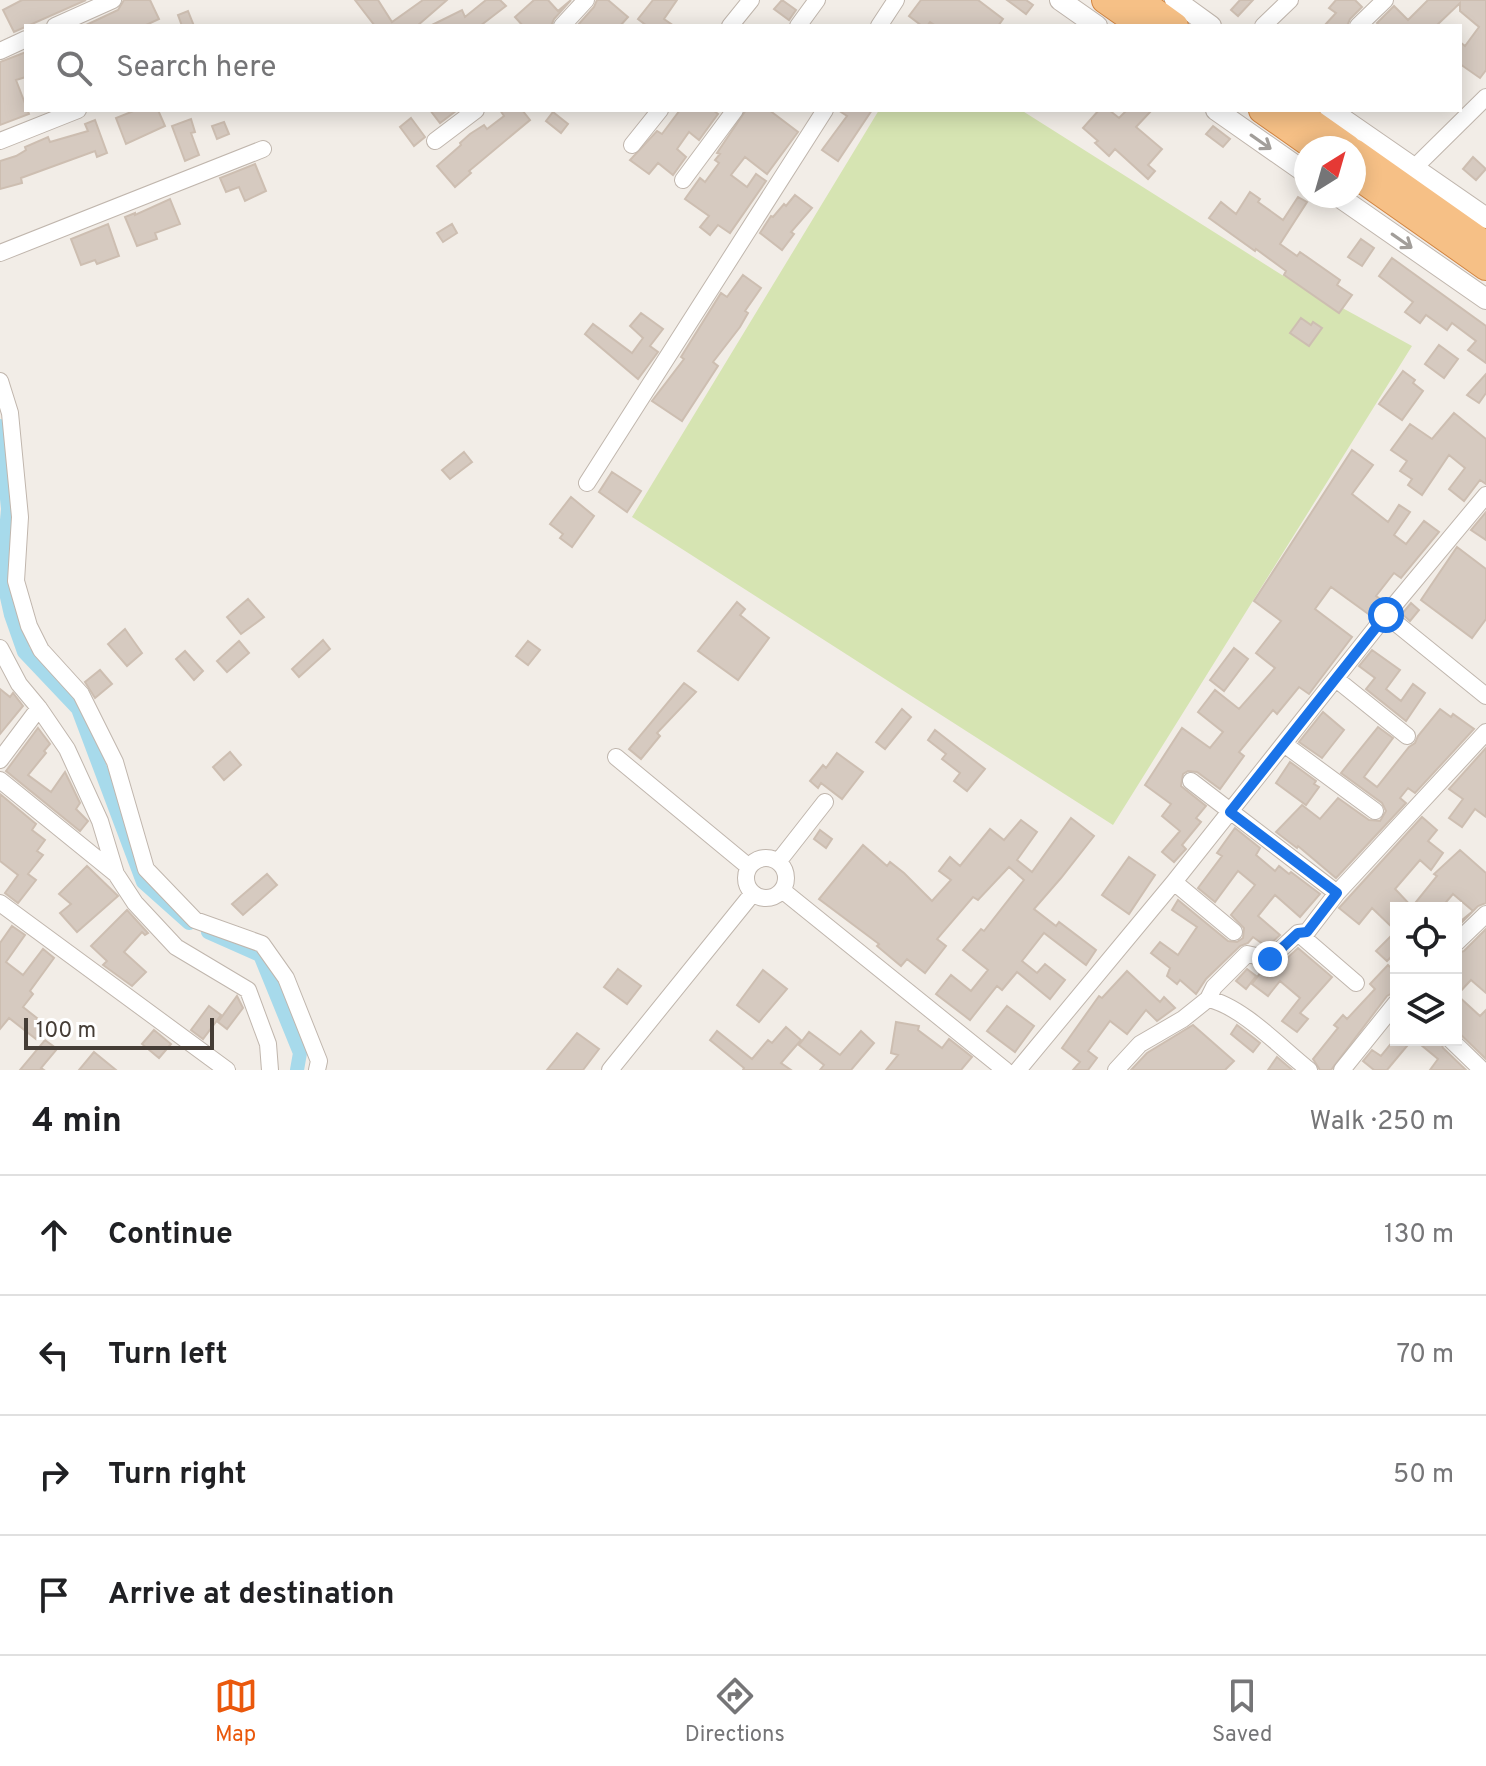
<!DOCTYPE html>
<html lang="en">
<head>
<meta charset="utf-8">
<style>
  :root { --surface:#fff; --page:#f6f6f6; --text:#202124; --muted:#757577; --line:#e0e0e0; --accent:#ea580c }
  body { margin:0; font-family:Overpass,sans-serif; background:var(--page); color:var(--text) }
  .controls { position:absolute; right:24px; bottom:24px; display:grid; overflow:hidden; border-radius:0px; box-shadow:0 4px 20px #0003 }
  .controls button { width:72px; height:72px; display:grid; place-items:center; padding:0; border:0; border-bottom:2px solid var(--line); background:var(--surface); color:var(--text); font:40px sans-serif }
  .compass { position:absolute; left:1294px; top:136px; width:72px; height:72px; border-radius:50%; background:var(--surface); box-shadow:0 4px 20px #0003; rotate:37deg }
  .scale { position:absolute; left:24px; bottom:20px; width:190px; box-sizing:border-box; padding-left:8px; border:4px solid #453d36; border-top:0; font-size:22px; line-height:28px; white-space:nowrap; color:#453d36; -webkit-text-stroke:6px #fff; paint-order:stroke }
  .stop { position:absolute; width:24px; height:24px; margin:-18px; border:6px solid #1a73e8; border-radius:50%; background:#fff }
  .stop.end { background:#1a73e8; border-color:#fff; box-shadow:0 2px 8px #0008 }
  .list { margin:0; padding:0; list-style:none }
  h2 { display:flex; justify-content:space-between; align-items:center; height:104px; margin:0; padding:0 32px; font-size:34px }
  h2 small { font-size:26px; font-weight:400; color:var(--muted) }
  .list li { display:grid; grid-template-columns:52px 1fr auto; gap:24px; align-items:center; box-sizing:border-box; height:120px; padding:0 32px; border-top:2px solid var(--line) }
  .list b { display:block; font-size:30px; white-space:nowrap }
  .list em { font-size:26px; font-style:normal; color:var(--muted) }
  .icon { flex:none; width:44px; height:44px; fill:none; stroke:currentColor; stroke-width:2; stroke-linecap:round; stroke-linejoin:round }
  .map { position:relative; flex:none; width:1486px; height:1070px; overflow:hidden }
  .search { position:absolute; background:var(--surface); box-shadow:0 4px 20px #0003; left:24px; right:24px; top:24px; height:88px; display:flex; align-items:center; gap:20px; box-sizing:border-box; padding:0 28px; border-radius:0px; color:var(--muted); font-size:30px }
  .sheet { height:584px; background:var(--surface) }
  nav { display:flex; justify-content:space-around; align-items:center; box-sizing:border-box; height:112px; border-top:2px solid var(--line); background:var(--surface); font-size:22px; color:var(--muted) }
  nav a { display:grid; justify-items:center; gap:4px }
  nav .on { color:var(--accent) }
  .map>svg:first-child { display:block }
  .green { fill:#d6e4b2 }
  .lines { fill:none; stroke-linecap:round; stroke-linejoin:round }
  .canal { stroke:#a7daeb; stroke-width:14 }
  .building { fill:#d6cac0; stroke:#cdbeb1; stroke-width:2 }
  .minor-casing { stroke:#c0b6ad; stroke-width:18 }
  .tertiary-casing { stroke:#c0b6ad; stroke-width:22 }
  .trunk-casing { stroke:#d38541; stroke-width:28 }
  .minor { stroke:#fff; stroke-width:16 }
  .tertiary { stroke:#fff; stroke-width:20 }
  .trunk { stroke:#f6c086; stroke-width:26 }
  .oneway { stroke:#a29e9a }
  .route { stroke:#1a73e8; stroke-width:10 }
</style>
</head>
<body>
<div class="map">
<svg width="1486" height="1070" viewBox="0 0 1486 1070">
  <rect width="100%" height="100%" fill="#f2ede7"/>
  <path class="green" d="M879,110H1021L1282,275L1412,346L1113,825L632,517Z"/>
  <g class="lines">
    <path class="canal" d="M0,426L8,509L2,575L11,615L24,652L78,709L143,882L189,923
      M208,932L260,955L300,1053L297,1070"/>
  </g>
  <path class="building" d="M22,0H86L14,32L3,10Z
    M124,0H150L159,19L144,26H84L118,10Z
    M355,0H378L392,22L423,0H447L417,26H375Z
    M486,0H500L506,6L480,26H430L462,10L465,17Z
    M534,0H548L558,11L571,0L554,19L551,26H523L515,17Z
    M597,0H608L628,17L620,26H577L594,7Z
    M653,0H677L664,19L674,26H647L638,19Z
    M782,0L796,10L789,20L774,9Z
    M921,0H978L1003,19L998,26H936L930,22L927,26H922L909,16Z
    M1007,0H1026L1033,5L1026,14Z
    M1240,0H1253L1238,16L1231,10Z
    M1336,0H1355L1362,7L1350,19L1347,26H1324L1336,13L1329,8Z
    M1428,0H1486V70L1480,78L1460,64V42L1465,46L1479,27L1460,11V3L1436,26H1380L1377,23L1394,6L1408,20Z
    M188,11L194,26H182L178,15Z
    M26,52V77L16,80L29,114L0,125V62Z
    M136,110H158L165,126L126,144L116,118Z
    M430,110H455L456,111L440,123Z
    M500,110H522L530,120L469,171L471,173L455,187L437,166L461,145L460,143L470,134L484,125L487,129L504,116Z
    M680,110H713L718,114L699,140L689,132L677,149L686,157L673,175L658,163L649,174L630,160L657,131L662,134Z
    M746,110H769L798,132L767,174L745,157L731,175L747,187L756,174L766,181L730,233L718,225L710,235L700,227L709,216L685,199L700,178L705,182L719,163L715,160L720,154L717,153Z
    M838,110H872L838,161L822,150L847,116Z
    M1099,110H1109L1119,118L1127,110H1152L1136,127L1162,149L1148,165L1155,171L1148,179L1115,149L1109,156L1095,143L1098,141L1083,128Z
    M553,112L568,124L561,133L546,121Z
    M411,118L425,137L414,146L400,127Z
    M191,119L195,132L191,133L199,155L185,161L172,126Z
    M95,120L107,153L97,157L95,151L21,178L22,183L0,189V161L16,156L26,150L25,147L48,137L50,142L88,131L85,124Z
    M224,122L229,134L217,139L212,126Z
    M1213,126L1230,139L1223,147L1206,134Z
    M1473,157L1486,169L1476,180L1463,169Z
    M255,164L266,191L245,201L239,187L226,192L220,178Z
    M1250,192L1260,199L1258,202L1283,220L1298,197L1307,202L1280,244L1297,256L1300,252L1340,280L1337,285L1352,295L1339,313L1284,275L1286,271L1256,249L1255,251L1209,218L1221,202L1236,214Z
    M795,195L812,208L791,232L794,234L782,250L760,233L771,216L773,217L784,204L786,206Z
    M170,199L180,224L155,233L157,239L137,246L125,217L135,213V215Z
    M108,224L119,256L97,264L95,260L81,265L71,239Z
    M452,224L457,233L443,242L437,233Z
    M1361,239L1374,248L1362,266L1348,257Z
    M1392,258L1486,326V363L1468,350L1476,341L1452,323L1447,330L1426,315L1420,323L1405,312L1413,302L1379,276Z
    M743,275L761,288L745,311L748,313L740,327L713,362L718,366L682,421L652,401L684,359L681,357L721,293L727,297Z
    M641,313L663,329L650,346L658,352L638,379L585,334L593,324L632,353L643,338L630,326Z
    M1301,318L1311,325L1313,322L1322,328L1309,346L1290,333Z
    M1439,345L1458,359L1444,378L1425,364Z
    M1403,371L1415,380L1413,383L1423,391L1402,420L1379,404Z
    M1486,374V393L1479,403L1467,395Z
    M1454,413L1486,439V484L1480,480L1464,501L1449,489L1465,468L1449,455L1422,495L1408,485L1412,479L1400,471L1407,461L1391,450L1410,424L1432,439Z
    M1352,450L1373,465L1352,494L1388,522L1399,505L1410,512L1394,535L1406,544L1424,521L1439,532L1401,578L1394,573L1376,596L1383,601L1371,616L1331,587L1315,609L1352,637L1309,694L1299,687L1277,714L1273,710L1239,752L1244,756L1220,789L1197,772L1188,771L1183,774L1181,786L1206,806L1196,818L1201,822L1182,845L1186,849L1174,862L1162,852L1180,831L1162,816L1171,804L1145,785L1182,728L1210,748L1223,732L1198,712L1215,690L1239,709L1275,668L1256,653L1281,621L1254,601Z
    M464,452L472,462L450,479L442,470Z
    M612,472L641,491L627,512L599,492Z
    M571,497L594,516L572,547L560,538L563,534L550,524Z
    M1486,512V540L1471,530Z
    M1457,547L1486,569V619L1472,638L1421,600Z
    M248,599L264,617L241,634L227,617Z
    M737,602L745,609L740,615L769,638L738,680L698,651Z
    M1411,603L1419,610L1410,621L1402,614Z
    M125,629L142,653L127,666L108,644Z
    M323,640L330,649L299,677L292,669Z
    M239,641L249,653L227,672L217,661Z
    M528,641L540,650L528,665L516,656Z
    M1234,648L1248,659L1224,691L1210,680Z
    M1372,650L1400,670L1386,689L1401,701L1413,684L1425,693L1406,721L1366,689L1375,678L1359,666Z
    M185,651L203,671L194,680L176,659Z
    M100,670L112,684L95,698L85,682Z
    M684,683L696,692L657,733L660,736L641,759L629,749Z
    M0,689L10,697L13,693L23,706L0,734Z
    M902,709L911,717L885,749L876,742Z
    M1440,709L1451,717L1453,714L1474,729L1415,793L1408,788L1400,798L1406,803L1336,878L1298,846L1297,848L1276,832L1302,805L1320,819L1338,798L1369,820L1380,821L1386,811L1382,803L1341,773L1378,727L1393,738L1364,777L1377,787L1409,747L1415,743L1418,736Z
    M1323,712L1344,730L1322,758L1299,742Z
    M38,728L50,744L44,751L46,753L28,775L51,792L65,772L80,803L76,809L88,821L80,831L6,771Z
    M935,730L985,769L967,791L954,781L960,773L942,759L946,754L928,740Z
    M1486,748V817L1475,809L1462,827L1449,818L1463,799L1449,789Z
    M230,752L241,765L224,780L213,767Z
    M837,753L863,772L842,799L821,783L818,788L810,781L823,765L826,768Z
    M1290,762L1316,781L1314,784L1319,787L1306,805L1276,783Z
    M0,794L36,824L32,830L45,840L37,851L43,855L28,874L36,880L18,903L5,893L18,875L0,861Z
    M1422,817L1437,830L1428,841L1443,853L1431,870L1420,860L1395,889L1398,892L1412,907L1437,876L1434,874L1460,850L1486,873V903L1478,906L1456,928V925L1473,911L1453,894L1441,908H1396V952L1387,961L1376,951L1396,931L1372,908L1359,924L1339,908Z
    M1071,818L1094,836L1061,878L1034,909L1056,926L1059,922L1096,950L1086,965L1044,933L1022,961L1037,973L1045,964L1065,980L1050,999L1017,972L1002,990L997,986L970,1020L936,994L951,975L971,991L988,970L963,950L981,929L984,931L1024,880L1009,867L978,900L973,897L937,939L946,946L925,973L907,959L901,966L877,946L879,944L819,899L863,845L887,866L890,862L904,873L932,901L951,880L939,871L950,857L960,866L990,829L1004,840L1021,820L1037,832L1017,860L1032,872Z
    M1235,828L1260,848L1256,855L1275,871L1279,866L1289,874L1291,872L1320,894L1300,917L1275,895L1258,916L1280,935L1267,947L1253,937L1248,943L1240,946L1206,979L1196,994L1180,980L1177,984L1167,976L1170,968L1151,953L1160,942L1178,955L1197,927L1172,910L1178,900L1228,941L1237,942L1243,938L1244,928L1231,915L1255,885L1238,871L1215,902L1198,888L1222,856L1217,853Z
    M820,830L832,839L826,848L814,839Z
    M1129,857L1155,875L1129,914L1102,895Z
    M87,866L118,896L77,932L60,913L71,904L59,894Z
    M267,874L277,885L243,915L232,904Z
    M127,910L148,933L145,935L142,932L124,952L146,972L132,986L103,965L107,961L91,946Z
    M12,926L25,935L6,962L23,975L43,949L54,958L30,991L33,994L23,1007L47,1026L36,1039L9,1018L0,1029V943Z
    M1486,929V993L1471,980L1457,995L1480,1016L1486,1010V1059L1456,1030V954L1464,951Z
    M1298,948L1332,977L1300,1013L1308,1019L1297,1032L1282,1021L1300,998L1280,981L1268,996L1252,984L1261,972L1267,977Z
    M1388,965L1396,973V991L1387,996L1331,1070H1320L1313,1059L1338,1028L1334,1025L1343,1015L1347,1019L1375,989L1370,984Z
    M618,969L641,986L627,1004L604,987Z
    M1247,969L1256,976L1246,989L1236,981Z
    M763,970L787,989L759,1022L737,1005Z
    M1127,971L1160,1002L1164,997L1175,1008L1157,1021L1146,1010L1127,1034L1110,1021L1088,1051L1097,1058L1088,1070H1073L1080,1062L1062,1048L1099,996L1102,998Z
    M237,996L243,1008L227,1029L218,1022Z
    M209,1006L221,1015L203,1039L191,1030Z
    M1007,1006L1034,1026L1015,1052L987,1031Z
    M896,1022L919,1026L918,1030L942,1048L949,1039L972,1057L961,1070H886L898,1055L891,1053Z
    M1193,1025L1234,1061L1225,1070H1131L1147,1053Z
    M1237,1025L1260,1043L1253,1052L1231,1034Z
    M786,1027L801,1040L781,1063L791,1070H743L744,1068L710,1040L717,1031L752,1059L768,1040L772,1043Z
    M154,1030L171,1044L159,1058L142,1044Z
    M861,1031L874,1043L851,1070H820L824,1065L799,1045L809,1032L840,1055Z
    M577,1033L599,1049L583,1070H547Z
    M45,1040L57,1049L41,1068L44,1070H20Z
    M1394,1040H1412L1387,1070H1374L1363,1061L1372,1050L1381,1056Z
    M1415,1040H1440L1443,1048L1466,1070H1430L1438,1059Z
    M94,1052L116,1070H79Z
    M1277,1057L1291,1069L1292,1070H1268Z"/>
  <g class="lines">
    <g class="minor-casing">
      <path id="minor" d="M55,26L113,0
        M562,26L586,0
        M730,26L751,0
        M798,26L817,0
        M879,26L896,0
        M1263,26L1290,0
        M1358,26L1385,0
        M0,51L26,39
        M0,141L78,110
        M435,141L476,110
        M632,145L660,110
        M1414,168L1486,97
        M683,180L735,110
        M0,253L263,149
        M0,381L10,413L20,517L16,581L29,626L41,650L81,694L115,762L146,869L195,920L262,944L286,978L319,1061L317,1070
        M587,483L825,110
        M1386,615L1486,696
        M0,648L19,684L39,708L67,749L100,821L116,874L135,903L176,947L248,990L268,1044L270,1070
        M1336,679L1407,736
        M1284,744L1375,811
        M616,757L749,867
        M0,760L39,708
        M0,780L116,874
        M1191,781L1337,893
        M746 878a20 20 0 1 1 40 0a20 20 0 1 1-40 0Z
        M778,862L825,802
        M1174,882L1234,932
        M782,890L1005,1070
        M0,903L227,1070
        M1298,933L1356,983
        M1456,943L1486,914
        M1208,999C1242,1006 1281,1048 1309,1070
        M1451,1040L1482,1070
        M610,1070L753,893
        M1018,1070L1174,882L1386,615L1486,495
        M1116,1070L1140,1044L1183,1019L1208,999L1214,987L1247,954L1270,959L1298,933L1307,932L1337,893L1486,732
        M1342,1070L1396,1003"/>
    </g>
    <g class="tertiary-casing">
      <path id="tertiary" d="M1060,0L1097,26
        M1175,0L1211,26
        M1216,110L1306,173
        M1330,110L1486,218
        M1338,196L1486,299"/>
    </g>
    <g class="trunk-casing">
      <path id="trunk" d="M1105,0L1142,26
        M1139,0L1175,26
        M1262,110L1316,148
        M1294,110L1348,148
        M1354,152L1486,245
        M1354,174L1486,267"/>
    </g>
    <use href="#minor" class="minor"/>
    <use href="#tertiary" class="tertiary"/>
    <use href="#trunk" class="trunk"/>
  </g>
  <defs><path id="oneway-shaft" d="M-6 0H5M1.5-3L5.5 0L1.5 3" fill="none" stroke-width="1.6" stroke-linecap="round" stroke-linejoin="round" transform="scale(2)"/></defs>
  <g class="oneway">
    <use href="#oneway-shaft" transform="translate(1261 142) rotate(35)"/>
    <use href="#oneway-shaft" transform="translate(1402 241) rotate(35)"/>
  </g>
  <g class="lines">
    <path class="route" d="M1270,959L1298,933L1307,932L1337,893L1230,812L1386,615"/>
  </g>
</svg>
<div class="controls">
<button><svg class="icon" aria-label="locate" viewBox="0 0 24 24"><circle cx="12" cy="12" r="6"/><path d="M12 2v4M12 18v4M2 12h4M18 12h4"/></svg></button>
<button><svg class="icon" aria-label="layers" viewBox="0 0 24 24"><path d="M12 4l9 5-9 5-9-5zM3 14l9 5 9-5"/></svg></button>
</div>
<svg class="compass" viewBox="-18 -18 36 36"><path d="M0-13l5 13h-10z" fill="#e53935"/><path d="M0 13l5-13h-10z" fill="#757577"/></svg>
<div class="scale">100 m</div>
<div class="stop" style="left:1386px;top:615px"></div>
<div class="stop end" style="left:1270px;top:959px"></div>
<div class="search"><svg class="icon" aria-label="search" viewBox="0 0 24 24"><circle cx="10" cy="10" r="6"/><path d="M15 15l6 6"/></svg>Search here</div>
</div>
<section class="sheet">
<h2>4 min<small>Walk · 250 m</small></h2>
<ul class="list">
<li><svg class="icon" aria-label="ahead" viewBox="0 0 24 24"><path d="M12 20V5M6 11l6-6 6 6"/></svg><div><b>Continue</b></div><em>130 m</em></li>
<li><svg class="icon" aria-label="left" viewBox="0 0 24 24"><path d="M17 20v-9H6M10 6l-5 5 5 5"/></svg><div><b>Turn left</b></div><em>70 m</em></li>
<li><svg class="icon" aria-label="right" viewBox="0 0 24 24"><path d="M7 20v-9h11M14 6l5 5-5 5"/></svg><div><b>Turn right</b></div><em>50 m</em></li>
<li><svg class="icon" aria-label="arrive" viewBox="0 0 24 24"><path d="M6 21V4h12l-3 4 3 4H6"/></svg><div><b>Arrive at destination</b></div></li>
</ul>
</section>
<nav>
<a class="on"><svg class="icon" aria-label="map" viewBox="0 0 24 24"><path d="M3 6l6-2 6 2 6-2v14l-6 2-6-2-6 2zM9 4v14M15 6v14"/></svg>Map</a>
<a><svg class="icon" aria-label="directions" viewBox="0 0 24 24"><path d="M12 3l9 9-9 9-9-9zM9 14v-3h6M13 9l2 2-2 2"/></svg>Directions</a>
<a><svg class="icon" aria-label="saved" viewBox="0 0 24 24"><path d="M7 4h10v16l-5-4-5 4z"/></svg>Saved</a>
</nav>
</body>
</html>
